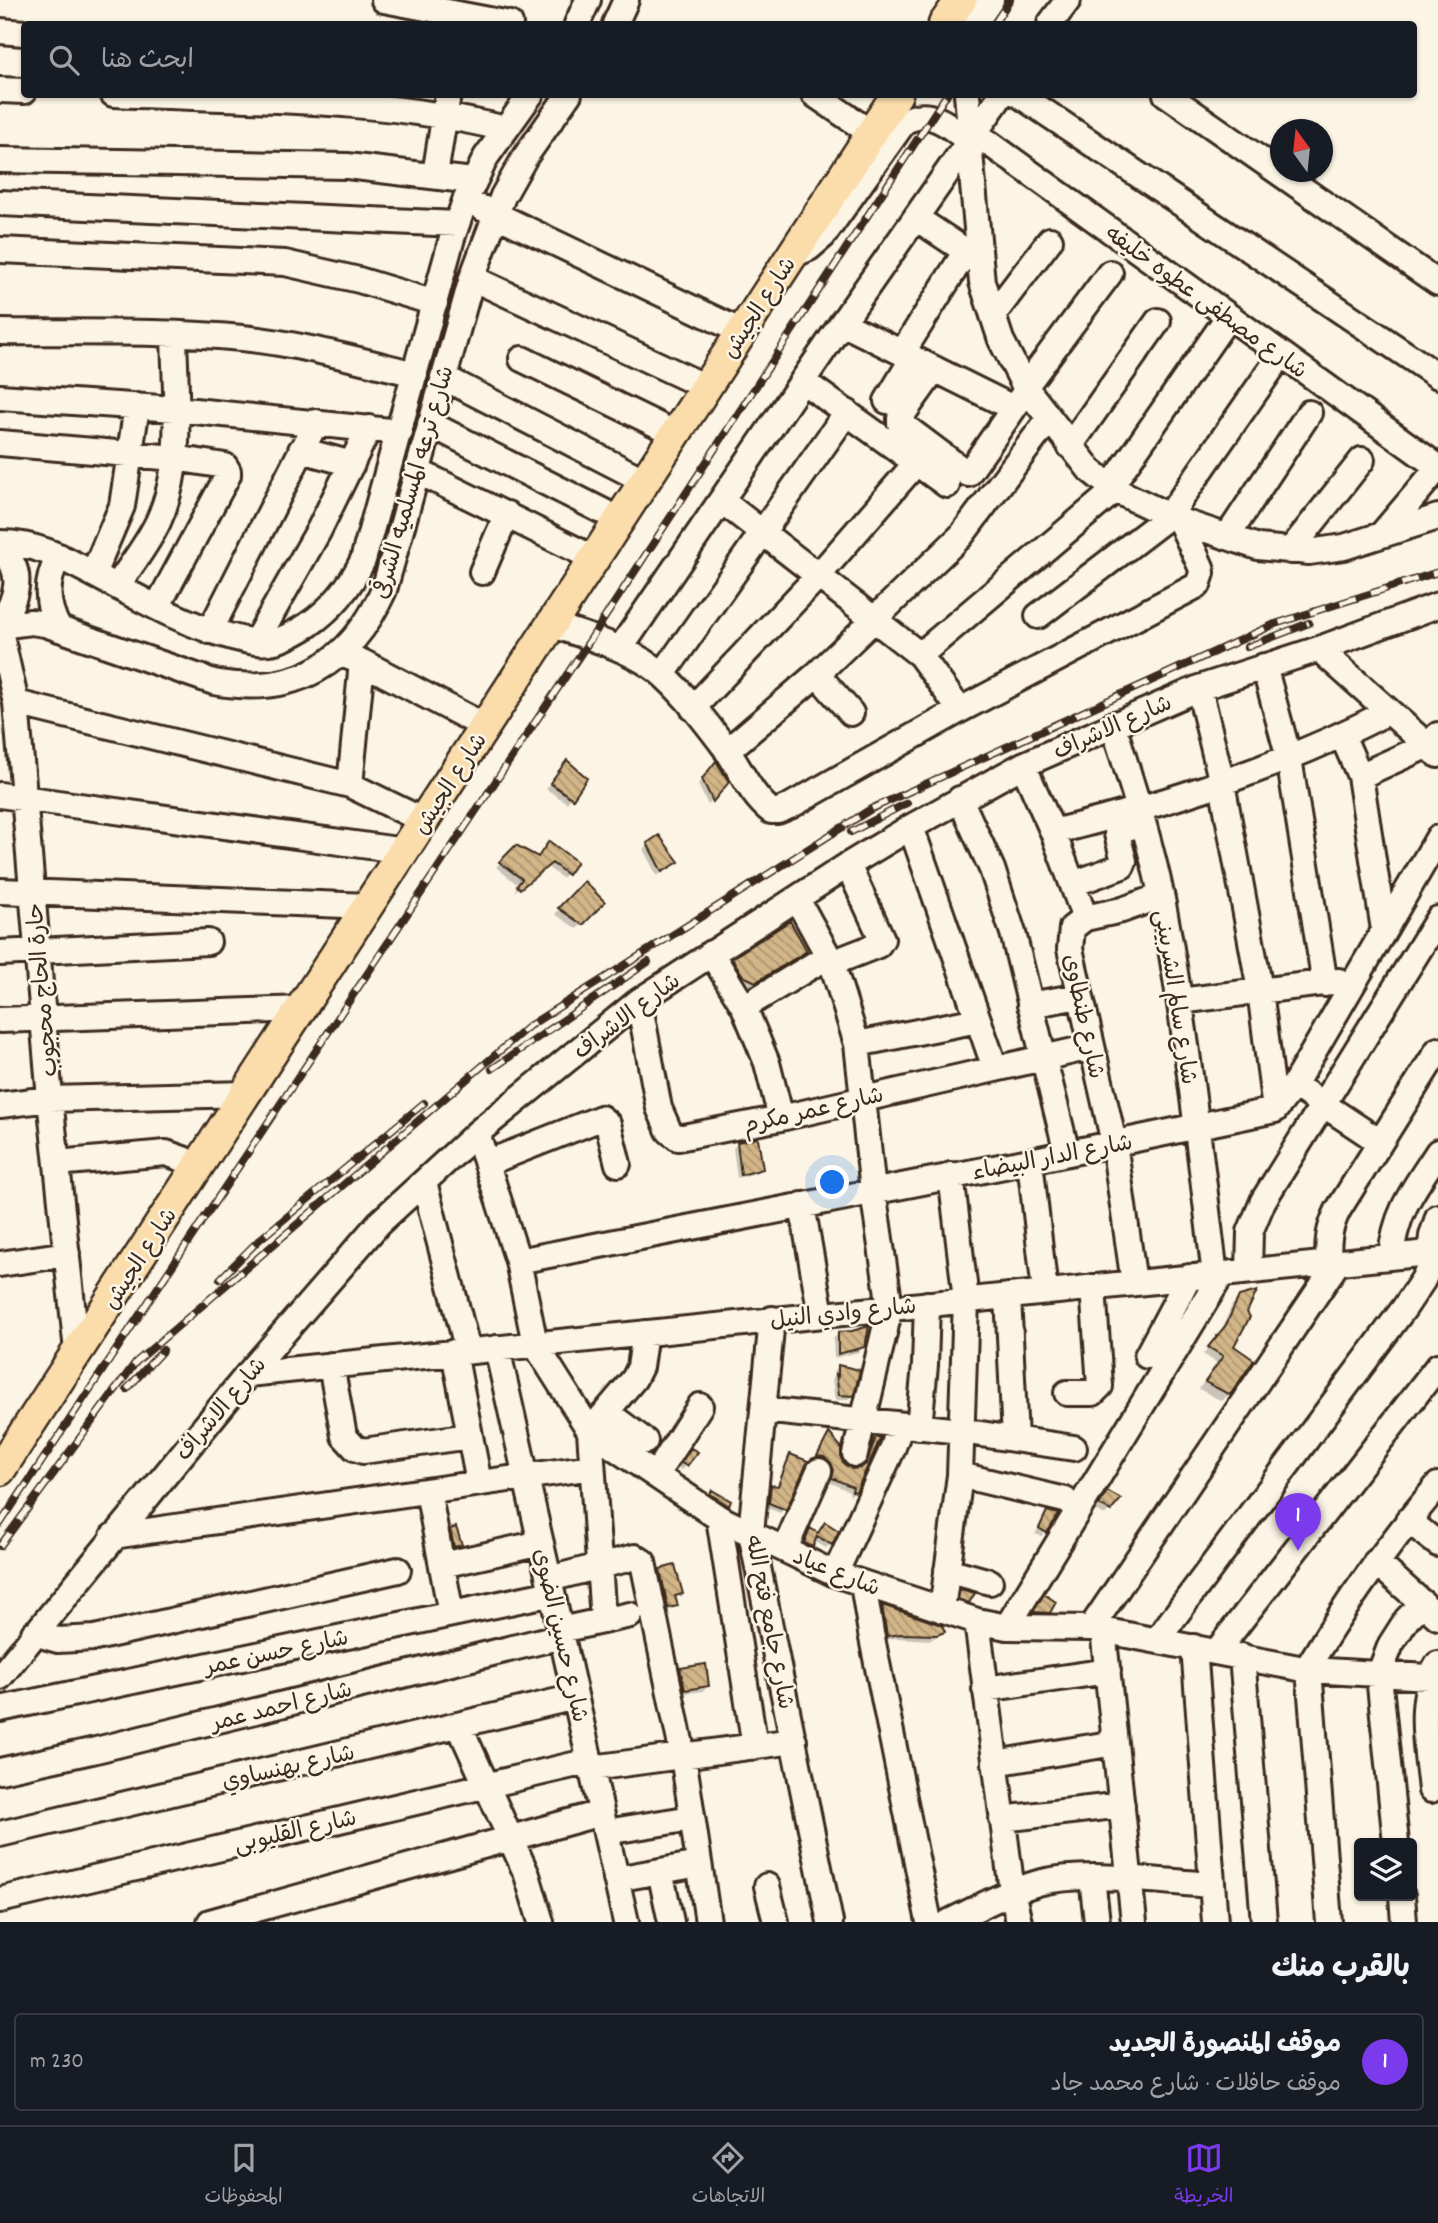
<!DOCTYPE html>
<html lang="ar">
<head>
<meta charset="utf-8">
<style>
  :root { --surface:#171b24; --page:#20242c; --text:#f1f3f6; --muted:#9ea1a6; --line:#363941; --accent:#7c3aed }
  body { margin:0; font-family:Dekko,"Playpen Sans Arabic",sans-serif; background:var(--page); color:var(--text); direction:rtl }
  .controls { position:absolute; right:21px; bottom:21px; display:grid; overflow:hidden; border-radius:7px; box-shadow:0 2px 5px #0004 }
  .controls button { width:63px; height:63px; display:grid; place-items:center; padding:0; border:0; border-bottom:2px solid var(--line); background:var(--surface); color:var(--text); font:35px sans-serif }
  .compass { position:absolute; left:1270px; top:119px; width:63px; height:63px; border-radius:50%; background:var(--surface); box-shadow:0 2px 5px #0004; rotate:345deg }
  .you { position:absolute; left:833px; top:1183px; width:24px; height:24px; margin:-18px; border:5px solid #fff; border-radius:50%; background:#1a73e8; box-shadow:0 0 0 10px #1a73e833 }
  .badge { display:grid; place-items:center; width:46px; height:46px; border-radius:50%; background:var(--accent); color:#fff; font-size:23px; font-weight:700 }
  .pin { position:absolute; translate:-50% -58px; filter:drop-shadow(0 2px 4px #0008) }
  .pin::after { content:''; position:absolute; top:37px; width:24px; height:21px; background:inherit; clip-path:polygon(0 0,100% 0,50% 100%) }
  .list { margin:0; padding:0; list-style:none }
  h2 { display:flex; justify-content:space-between; align-items:center; height:91px; margin:0; padding:0 28px; font-size:30px }
  h2 small { font-size:23px; font-weight:400; color:var(--muted) }
  .list li { display:grid; grid-template-columns:46px 1fr auto; gap:21px; align-items:center; box-sizing:border-box; height:98px; margin:0 14px 14px; padding:0 14px; border:2px solid var(--line); border-radius:7px }
  .list b { display:block; font-size:26px; white-space:nowrap }
  .list p { margin:0; font-size:23px; white-space:nowrap; color:var(--muted) }
  .list em { font-size:23px; font-style:normal; color:var(--muted) }
  .icon { flex:none; width:38px; height:38px; fill:none; stroke:currentColor; stroke-width:2; stroke-linecap:round; stroke-linejoin:round }
  .map { position:relative; flex:none; width:1438px; height:1922px; overflow:hidden; direction:ltr }
  .search { position:absolute; background:var(--surface); box-shadow:0 2px 5px #0004; left:21px; right:21px; top:21px; height:77px; display:flex; align-items:center; gap:18px; box-sizing:border-box; padding:0 24px; border-radius:7px; color:var(--muted); font-size:26px }
  .sheet { height:203px; background:var(--surface) }
  nav { display:flex; justify-content:space-around; align-items:center; box-sizing:border-box; height:98px; border-top:2px solid var(--line); background:var(--surface); font-size:19px; color:var(--muted) }
  nav a { display:grid; justify-items:center; gap:4px }
  nav .on { color:var(--accent) }
  .map>svg:first-child { display:block }
  .shadow { fill:#0003 }
  .building { fill:url(#building-back-hatch); stroke:#3b2a1e; stroke-width:2 }
  .lines { fill:none; stroke-linecap:round; stroke-linejoin:round }
  .minor-casing { stroke:#3b2a1e; stroke-width:30 }
  .major-casing { stroke:#3b2a1e; stroke-width:35 }
  .minor { stroke:#fcf5e5; stroke-width:24 }
  .major { stroke:#faddab; stroke-width:30 }
  .rail-casing { stroke:#3b2a1e; stroke-width:8 }
  .rail { stroke:#fcf5e5; stroke-width:5; stroke-dasharray:16; stroke-linecap:butt }
  .labels { text-anchor:middle; stroke-width:5; stroke-linejoin:round; paint-order:stroke }
  .street-label { font-size:23px; fill:#3b2a1e; stroke:#fcf5e5 }
</style>
</head>
<body>
<div class="map">
<svg width="1438" height="1922" viewBox="0 0 1438 1922">
  <defs>
    <pattern id="building-back-hatch" width="6" height="6" patternUnits="userSpaceOnUse" patternTransform="scale(1.75)"><rect width="6" height="6" fill="#d3b688"/><path d="M-1 5l2 2M0 0l6 6M5-1l2 2" fill="none" stroke="#ac946f"/></pattern>
  </defs>
  <rect width="100%" height="100%" fill="#fcf5e5"/>
  <filter id="ink" filterUnits="userSpaceOnUse"><feTurbulence type="fractalNoise" baseFrequency=".0143" numOctaves="2"/><feDisplacementMap in="SourceGraphic" scale="14" xChannelSelector="R" yChannelSelector="G"/><feConvolveMatrix kernelMatrix="1 2 1 2 8 2 1 2 1" color-interpolation-filters="sRGB"/></filter>
  <g filter="url(#ink)">
    <path class="shadow" d="M563,767L585,778L567,803L546,789Z
      M712,768L727,782L708,805L698,785Z
      M659,838L677,862L657,876L643,849Z
      M549,843L566,874L562,878L546,866L514,892L518,885L496,867L517,847L537,858Z
      M584,883L603,902L577,929L555,914Z
      M789,923L805,951L798,958L747,989L725,967L733,960Z
      M738,1143L761,1168L756,1173L737,1178L733,1148Z
      M1240,1297L1232,1347L1229,1394L1222,1401L1199,1389L1217,1363L1203,1354L1220,1334L1232,1305Z
      M838,1334L864,1346L859,1352L834,1358L833,1339Z
      M838,1367L852,1395L847,1400H835L832,1380L834,1371Z
      M829,1436L843,1466L852,1470L863,1468L872,1443L878,1439L855,1491L850,1496L849,1491L829,1482L830,1475L814,1460Z
      M691,1450L686,1465L681,1470L678,1468Z
      M791,1457L784,1509L780,1513L765,1507L767,1491L771,1487H776L786,1461Z
      M712,1492L728,1502L723,1510L707,1497Z
      M1107,1494L1110,1510L1105,1515L1095,1510Z
      M1048,1513L1046,1532L1041,1536L1035,1534Z
      M825,1524L831,1544L826,1548L813,1541L806,1551L800,1548L810,1531L817,1535Z
      M451,1531L460,1545L455,1550L449,1551L446,1536Z
      M661,1571L681,1594L674,1599L676,1605L671,1610L663,1612L656,1576Z
      M960,1591L968,1602L963,1607L954,1604L956,1596Z
      M1040,1601L1048,1612L1043,1617H1030Z
      M882,1607L941,1626L943,1632L931,1640L895,1638L882,1640L877,1612Z
      M681,1670L708,1686L703,1691L680,1694L676,1675Z"/>
    <path class="building" d="M567,760L587,778L573,799L550,783Z
      M716,761L729,782L713,802L702,779Z
      M659,835L679,862L662,872L647,843Z
      M549,841L577,862L568,875L552,863L520,889L517,886L522,879L499,862L516,845L538,857Z
      M584,881L605,902L583,925L558,908Z
      M790,921L807,951L756,982L743,976L732,958Z
      M758,1138L763,1169L741,1175L737,1142Z
      M1257,1291L1247,1312L1250,1317L1234,1346L1254,1360L1230,1395L1205,1382L1223,1356L1208,1347L1226,1325L1239,1296Z
      M869,1326L865,1347L838,1354V1332L852,1331Z
      M838,1365L860,1370L854,1396L839,1395L836,1374L838,1376Z
      M829,1433L841,1447V1458L844,1464L852,1469L860,1468L866,1464L876,1437H881L856,1492L852,1491L853,1487L832,1478L834,1470L831,1463L824,1457L817,1456Z
      M691,1448L698,1452L687,1466L681,1463Z
      M790,1454L808,1461L786,1510L769,1503L771,1485L778,1486Z
      M712,1490L731,1501L729,1506L710,1494Z
      M1107,1491L1121,1499L1111,1511L1099,1505Z
      M1047,1511L1059,1514L1047,1533L1039,1528Z
      M825,1522L839,1531L832,1545L817,1536L813,1547L804,1543L810,1528L818,1533Z
      M456,1527L462,1545L454,1547L450,1529Z
      M675,1565L683,1594L675,1596L678,1606L668,1608L660,1569Z
      M960,1589L975,1593L969,1603L958,1599Z
      M1044,1594L1056,1602L1050,1613L1033,1612Z
      M882,1605L942,1625L945,1632L937,1635L901,1634L887,1636Z
      M706,1664L709,1686L685,1690L680,1668Z"/>
    <g class="lines">
      <g class="minor-casing">
        <path id="minor" d="M384,0L510,24
          M577,24L588,0
          M615,24L626,0
          M974,24L991,0
          M1050,24L1068,0
          M0,31L24,33
          M0,90L24,91
          M113,94C244,100 377,97 506,129
          M814,94L871,133
          M967,94L969,117L975,133L1438,467
          M1018,94L1438,376
          M1166,94L1438,283
          M0,160L347,166L473,181
          M435,175L448,94
          M0,203L457,224
          M482,208L742,332
          M916,218L979,260
          M0,250L285,263L359,280L435,303
          M793,255L809,248L823,236L904,122C929,107 950,125 969,142L982,282L1001,340L1025,387L1090,470L1115,490L1180,521L1258,547L1309,552L1344,547L1438,517
          M472,278L706,387
          M993,315L1050,240
          M842,323L1013,408
          M0,332C80,333 162,330 242,338C301,344 358,360 415,374
          M902,353L966,251
          M522,359L676,434
          M935,369L900,418V423L968,474L1027,389
          M443,377L645,481
          M804,382L947,485
          M1025,387L1110,273
          M0,397L175,409L400,432
          M887,401L913,358
          M430,424L620,520
          M0,443L175,458L225,466L228,471V475L157,607
          M1070,446L1158,321
          M301,450L352,464
          M417,471L595,559
          M1111,486L1228,317
          M722,501L920,655L960,710
          M1382,534L1438,468
          M1227,537L1309,413
          M0,543C38,543 63,558 95,575C136,596 177,621 222,634C236,638 254,644 269,642C282,641 297,632 308,625C333,608 350,587 363,560L452,238L465,201L486,157L531,94
          M0,550C27,571 16,600 0,625
          M1290,551L1362,460
          M59,556C45,581 45,604 59,629
          M482,572L507,514
          M93,574L122,506L137,406
          M117,586C131,565 147,545 158,522C185,464 175,396 174,334
          M1038,616L1169,516L1281,355
          M552,625C587,636 637,651 664,676C688,698 708,725 727,750C741,771 751,795 771,811H778L790,806L960,710L1198,585L1202,573L1201,567L1180,521
          M0,626L31,622L45,624L214,682C295,697 351,664 384,590L472,278L503,196L525,157L569,94
          M0,631L16,703L50,1099L77,1351
          M210,631L316,422
          M256,641L319,530L369,428
          M620,649L842,323L1002,94
          M1319,649L1438,755
          M341,654L362,662L486,727
          M920,655L1115,490
          M1264,666L1289,758L1325,984
          M663,674L847,412
          M817,674L851,713
          M1199,688L1222,783L1260,990L1275,1110
          M16,703L350,785L424,821
          M693,708L818,576L930,447
          M1113,724C1131,782 1150,840 1162,899C1186,1023 1199,1149 1215,1275
          M1342,735L1360,776L1384,930
          M727,751L817,674L961,536L1049,419
          M1023,765L1053,832L1085,918L1072,928L1070,949L1114,1143L1134,1283
          M1360,776L1428,745L1438,735
          M350,785L362,662
          M0,795L405,851
          M960,799L992,869L1013,933L1067,1153
          M911,827L995,1068
          M1053,832C1170,803 1281,767 1388,712
          M1073,884L1122,866L1124,861L1117,834L1127,828L1142,824
          M0,891L369,906
          M797,899L832,963L857,1044L873,1191L890,1308L855,1454
          M1085,918L1122,910L1161,896
          M0,953L208,942
          M711,953L744,1007L767,1063L781,1118
          M832,963L878,945L882,939L848,865
          M639,1001L659,1108L669,1131L678,1138L781,1118L1091,1047
          M1180,1001L1339,981
          M1030,1005L1079,996
          M744,1007L828,956
          M0,1020L303,1009
          M857,1044L978,1020
          M1294,1085L1380,1142
          M0,1105L50,1099L247,1094
          M477,1133L518,1261L535,1344L590,1431L719,1518L835,1574L977,1621L1007,1627L1091,1628L1309,1670L1429,1677
          M1030,1161L1045,1292
          M57,1163L166,1153L183,1159L198,1169
          M487,1163L601,1118L608,1124L618,1164
          M424,1182L468,1351
          M802,1205L821,1315
          M1430,1253L1432,1236L1438,1217
          M1391,1257C1395,1212 1414,1189 1438,1152
          M518,1261L1030,1161L1275,1110L1294,1085L1438,838
          M1329,1263C1327,1242 1329,1228 1338,1210L1438,1050
          M0,1264L67,1254
          M1249,1271L1250,1232L1263,1201L1438,919
          M1008,1296L1015,1439
          M772,1319L751,1533L830,1922
          M497,1348L626,1922
          M454,1352L479,1483
          M1147,1356L1189,1277
          M331,1365L344,1436L355,1448L363,1451L470,1436
          M248,1374L1438,1252
          M1067,1393H1093L1100,1386L1093,1287
          M763,1410L961,1431L1074,1448
          M606,1412L645,1441
          M919,1427L925,1365L927,1304
          M656,1475L700,1406
          M960,1475L1065,1500
          M428,1491L451,1614
          M719,1518L755,1747
          M1408,1520L1438,1544
          M113,1536L592,1467
          M785,1549L819,1471
          M1376,1562L1438,1617
          M442,1565L541,1543
          M947,1570L990,1582
          M835,1574L892,1450L901,1425
          M549,1579L635,1557L643,1562L683,1756L708,1922
          M863,1584L871,1633L929,1922
          M942,1610L960,1475L966,1300L951,1175
          M603,1621L590,1431L634,1379L640,1367L645,1333
          M977,1621L1012,1891L1019,1922
          M1007,1627L1222,1274
          M1091,1628L1338,1262
          M560,1630L630,1615
          M1103,1630L1134,1922
          M34,1633L58,1640L95,1638L398,1570
          M1157,1640L1405,1307L1423,1280L1436,1252
          M1194,1647L1215,1922
          M1217,1651L1438,1366
          M1242,1656L1264,1922
          M1306,1670C1345,1604 1389,1543 1438,1485
          M1309,1670L1329,1922
          M0,1677L248,1374L379,1223L477,1133L639,1001L848,865L911,827L1023,765L1199,688L1319,649L1438,605
          M985,1689L1108,1671
          M0,1709L552,1593
          M459,1725L527,1875L541,1922
          M995,1763L1115,1743
          M592,1768L794,1741
          M0,1771L96,1750L562,1636
          M1431,1790C1427,1750 1416,1699 1438,1664
          M1002,1819L1122,1805
          M606,1832L692,1818
          M0,1834L575,1697
          M1396,1843L1379,1675L1391,1644L1407,1619L1423,1603
          M660,1871L671,1922
          M1092,1878L1097,1922
          M616,1879L699,1864
          M767,1886L776,1922
          M1402,1896L1404,1922
          M0,1900L590,1761
          M210,1922L601,1813
          M949,1922C978,1908 1007,1892 1038,1883C1088,1870 1160,1882 1212,1885"/>
      </g>
      <g class="major-casing">
        <path id="major" d="M944,24L961,0
          M0,1470L897,94"/>
      </g>
      <use href="#minor" class="minor"/>
      <use href="#major" class="major"/>
      <g class="rail-casing">
        <path id="rail" d="M994,24L1010,0
          M1247,647L1309,623
          M851,832L907,803
          M492,1069L648,962
          M220,1279L259,1240L424,1103
          M127,1389L163,1350
          M0,1524L592,637L947,94
          M0,1546L136,1362L529,1026L871,809L1275,624L1438,572"/>
      </g>
      <use href="#rail" class="rail"/>
    </g>
  </g>
  <g class="labels">
    <g class="street-label">
      <text transform="translate(1207 301) rotate(36)" y="8">شارع مصطفى عطوه خليفه</text>
      <text transform="translate(758 307) rotate(-57)" y="8">شارع الجيش</text>
      <text transform="translate(412 482) rotate(-74)" y="8">شارع ترعه المسلميه الشرقى</text>
      <text transform="translate(1112 726) rotate(-24)" y="8">شارع الاشراف</text>
      <text transform="translate(449 783) rotate(-57)" y="8">شارع الجيش</text>
      <text transform="translate(41 990) rotate(-95)" y="8">حارة الحاج محجوب</text>
      <text transform="translate(1177 997) rotate(81)" y="8">شارع سالم الشربينى</text>
      <text transform="translate(626 1015) rotate(-37)" y="8">شارع الاشراف</text>
      <text transform="translate(1085 1016) rotate(78)" y="8">شارع طنطاوى</text>
      <text transform="translate(813 1109) rotate(-13)" y="8">شارع عمر مكرم</text>
      <text transform="translate(1052 1156) rotate(-11)" y="8">شارع الدار البيضاء</text>
      <text transform="translate(139 1258) rotate(-57)" y="8">شارع الجيش</text>
      <text transform="translate(843 1312) rotate(-6)" y="8">شارع وادي النيل</text>
      <text transform="translate(220 1408) rotate(-50)" y="8">شارع الاشراف</text>
      <text transform="translate(837 1571) rotate(22)" y="8">شارع عياد</text>
      <text transform="translate(771 1622) rotate(79)" y="8">شارع جامع فتح الله</text>
      <text transform="translate(562 1635) rotate(77)" y="8">شارع حسين الضوى</text>
      <text transform="translate(276 1651) rotate(-12)" y="8">شارع حسن عمر</text>
      <text transform="translate(281 1705) rotate(-14)" y="8">شارع احمد عمر</text>
      <text transform="translate(288 1766) rotate(-13)" y="8">شارع بهنساوي</text>
      <text transform="translate(295 1830) rotate(-13)" y="8">شارع القليوبى</text>
    </g>
  </g>
</svg>
<div class="controls">
<button><svg class="icon" aria-label="layers" viewBox="0 0 24 24"><path d="M12 4l9 5-9 5-9-5zM3 14l9 5 9-5"/></svg></button>
</div>
<svg class="compass" viewBox="-18 -18 36 36"><path d="M0-13l5 13h-10z" fill="#e53935"/><path d="M0 13l5-13h-10z" fill="#9ea1a6"/></svg>
<div class="you"></div>
<div class="pin badge" style="left:1298px;top:1551px">1</div>
<div class="search"><svg class="icon" aria-label="search" viewBox="0 0 24 24"><circle cx="10" cy="10" r="6"/><path d="M15 15l6 6"/></svg>ابحث هنا</div>
</div>
<section class="sheet">
<h2>بالقرب منك<small></small></h2>
<ul class="list">
<li><span class="badge">1</span><div><b>موقف المنصورة الجديد</b><p>موقف حافلات · شارع محمد جاد</p></div><em>230 m</em></li>
</ul>
</section>
<nav>
<a class="on"><svg class="icon" aria-label="map" viewBox="0 0 24 24"><path d="M3 6l6-2 6 2 6-2v14l-6 2-6-2-6 2zM9 4v14M15 6v14"/></svg>الخريطة</a>
<a><svg class="icon" aria-label="directions" viewBox="0 0 24 24"><path d="M12 3l9 9-9 9-9-9zM9 14v-3h6M13 9l2 2-2 2"/></svg>الاتجاهات</a>
<a><svg class="icon" aria-label="saved" viewBox="0 0 24 24"><path d="M7 4h10v16l-5-4-5 4z"/></svg>المحفوظات</a>
</nav>
</body>
</html>
